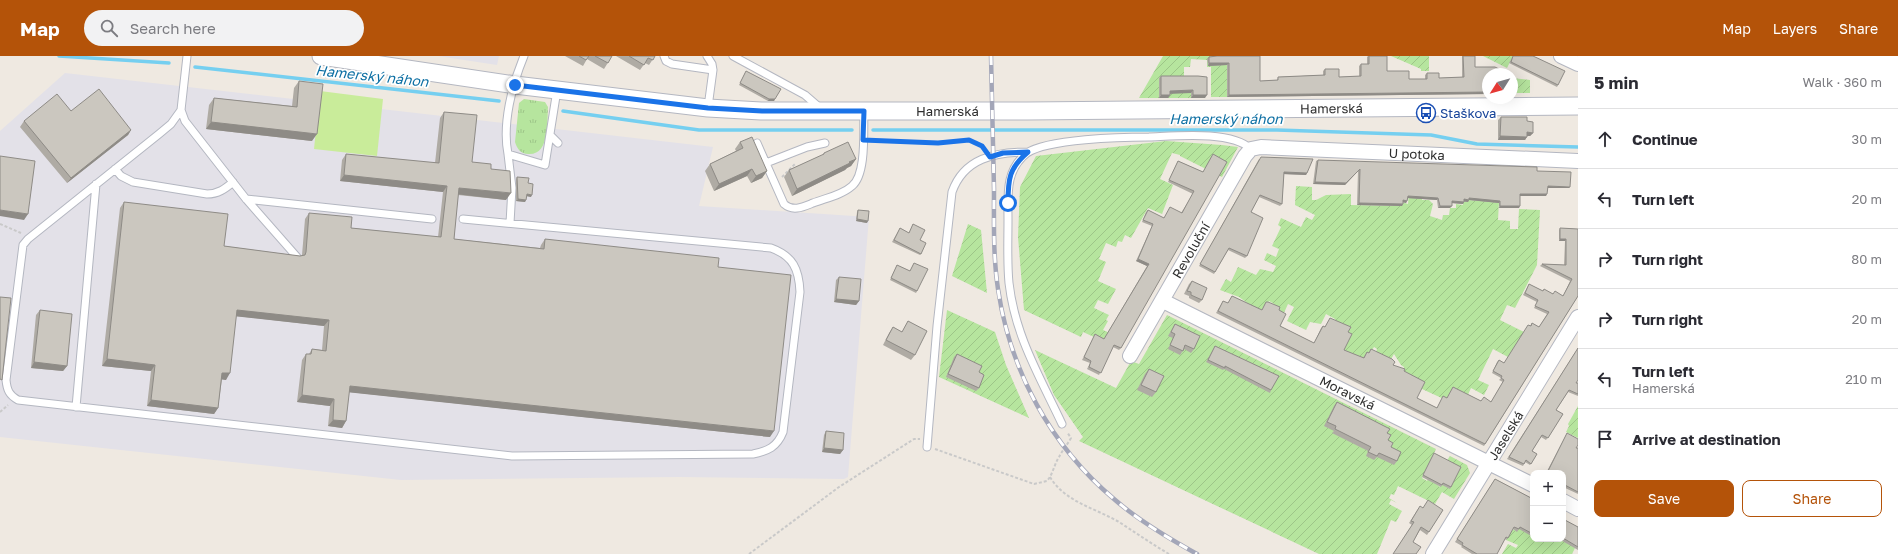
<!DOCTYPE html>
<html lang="en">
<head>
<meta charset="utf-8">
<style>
  :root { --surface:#fff; --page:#f2f2f3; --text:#2b2b33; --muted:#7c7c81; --line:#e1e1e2; --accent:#b45309 }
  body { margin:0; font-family:"Golos Text",sans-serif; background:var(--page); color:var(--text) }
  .controls { position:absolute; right:12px; bottom:12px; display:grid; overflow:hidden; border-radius:8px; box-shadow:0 4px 16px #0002 }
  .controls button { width:36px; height:36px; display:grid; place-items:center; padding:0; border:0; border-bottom:1px solid var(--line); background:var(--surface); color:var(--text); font:20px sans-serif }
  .compass { position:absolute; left:1482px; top:12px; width:36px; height:36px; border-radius:50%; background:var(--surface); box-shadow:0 4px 16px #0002; rotate:233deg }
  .stop { position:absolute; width:12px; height:12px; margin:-9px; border:3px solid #1a73e8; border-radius:50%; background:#fff }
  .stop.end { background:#1a73e8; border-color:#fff; box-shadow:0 1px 4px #0008 }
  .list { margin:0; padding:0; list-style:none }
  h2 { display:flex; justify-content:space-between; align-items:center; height:52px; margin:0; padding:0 16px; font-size:17px }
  h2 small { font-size:13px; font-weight:400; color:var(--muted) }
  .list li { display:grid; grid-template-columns:26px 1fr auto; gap:12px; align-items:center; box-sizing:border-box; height:60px; padding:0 16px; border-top:1px solid var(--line) }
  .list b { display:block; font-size:15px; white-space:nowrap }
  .list p { margin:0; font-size:13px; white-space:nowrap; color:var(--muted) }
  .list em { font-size:13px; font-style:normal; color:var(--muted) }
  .actions { display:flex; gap:8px; padding:12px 16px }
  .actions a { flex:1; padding:9px 0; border:1px solid var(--accent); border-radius:8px; text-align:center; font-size:14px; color:var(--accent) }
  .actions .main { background:var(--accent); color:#fff }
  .icon { flex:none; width:22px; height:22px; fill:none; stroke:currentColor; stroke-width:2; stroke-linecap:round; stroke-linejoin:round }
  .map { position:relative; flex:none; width:1578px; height:498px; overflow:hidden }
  header { display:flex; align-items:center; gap:24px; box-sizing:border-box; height:56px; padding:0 20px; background:var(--accent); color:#fff }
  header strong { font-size:19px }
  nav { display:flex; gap:22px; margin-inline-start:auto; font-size:14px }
  .search { width:280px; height:36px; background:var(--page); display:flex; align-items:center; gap:10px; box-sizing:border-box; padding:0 14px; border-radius:22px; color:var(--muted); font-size:15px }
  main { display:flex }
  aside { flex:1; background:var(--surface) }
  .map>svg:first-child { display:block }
  .industrial { fill:#e3e1e8 }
  .grass { fill:url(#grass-tufts) }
  .garden { fill:url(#garden-furrows) }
  .pitch { fill:#c9ec9a }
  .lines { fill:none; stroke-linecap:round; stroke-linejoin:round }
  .stream { stroke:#75cff0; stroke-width:3.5 }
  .service-casing { stroke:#b4b7c1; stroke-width:9 }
  .minor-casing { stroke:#b4b7c1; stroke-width:16 }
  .tertiary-casing { stroke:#b4b7c1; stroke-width:19 }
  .path { stroke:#c9c9c9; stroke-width:2; stroke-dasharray:3 2; stroke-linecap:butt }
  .service { stroke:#fff; stroke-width:7 }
  .minor { stroke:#fff; stroke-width:14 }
  .tertiary { stroke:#fff; stroke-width:17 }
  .rail-casing { stroke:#a3a6b8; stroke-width:4.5 }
  .rail { stroke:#fff; stroke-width:3; stroke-dasharray:9; stroke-linecap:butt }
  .wall { fill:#afaba4 }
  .shaded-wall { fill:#8e8b86 }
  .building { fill:#cbc7bf; stroke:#8e8b86 }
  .route { stroke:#1a73e8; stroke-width:5 }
  .labels { text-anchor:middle; stroke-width:3.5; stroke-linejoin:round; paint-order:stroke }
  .street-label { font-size:13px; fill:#2e2e2e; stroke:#fff }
  .transit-label { font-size:13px; fill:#164399; stroke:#fff; text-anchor:start }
  .water-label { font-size:14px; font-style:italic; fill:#0d6fa3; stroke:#fff }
</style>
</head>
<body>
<header>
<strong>Map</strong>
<div class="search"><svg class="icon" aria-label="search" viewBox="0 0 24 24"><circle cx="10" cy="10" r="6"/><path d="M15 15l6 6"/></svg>Search here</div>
<nav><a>Map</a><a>Layers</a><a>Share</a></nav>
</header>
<main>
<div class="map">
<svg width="1578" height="498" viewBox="0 0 1578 498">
  <defs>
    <pattern id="grass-tufts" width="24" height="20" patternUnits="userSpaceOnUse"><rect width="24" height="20" fill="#b6e59e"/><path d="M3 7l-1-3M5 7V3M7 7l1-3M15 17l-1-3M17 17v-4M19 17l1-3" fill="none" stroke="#9dc588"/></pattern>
    <pattern id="garden-furrows" width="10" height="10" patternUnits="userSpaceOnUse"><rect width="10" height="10" fill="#b6e59e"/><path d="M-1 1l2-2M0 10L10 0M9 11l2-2" fill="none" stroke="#9dc588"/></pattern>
  </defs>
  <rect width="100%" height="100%" fill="#efe9e1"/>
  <path class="industrial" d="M438,0H499L497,9Z
    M65,17L713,91L699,150L869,161L848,421L844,423L679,421L401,424L0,381V75Z"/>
  <path class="grass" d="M524,43L545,46L548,51C547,65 550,100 528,98C521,98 517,93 515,86L519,47Z"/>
  <path class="garden" d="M1163,0H1229L1228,41H1211V11H1207V4L1191,3L1190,11H1184V24H1191V42H1168V38L1160,22L1159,42H1139Z
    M1391,0H1429V15H1421V13Z
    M1483,0H1513L1507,12Z
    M1512,22L1530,24V37H1512Z
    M1166,85L1222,89L1238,91L1222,121L1180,100V99L1172,97L1160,123L1173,129L1162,158L1148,152L1131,182L1125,179L1122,186L1118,185L1116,191L1106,187L1099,203L1106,206L1098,225L1116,233L1108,248L1098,244L1094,252L1109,259L1106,264L1108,265L1103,274L1110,277L1105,286L1083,276L1081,281L1024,254L1018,181L1020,131L1036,100Z
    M1296,130L1312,131V144H1316L1326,139L1351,138V149L1401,150L1402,146L1408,148L1409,136L1422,140V144H1429L1433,148L1430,160L1442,164L1443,159H1449L1450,152H1456V148L1463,149V146H1468V144L1499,146L1498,164L1510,165V173H1518L1519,153L1540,154L1537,209L1515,252L1507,249L1500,264L1524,276L1508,301L1493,293L1478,324L1489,329L1484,339L1471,332L1467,341L1446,344L1422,333L1398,325L1404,311L1401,309L1394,298L1390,305L1376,296L1377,293L1374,291L1371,296L1362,304L1342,295L1335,263L1326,258L1321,268L1310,266L1306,274L1287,265L1294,251L1288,248L1283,259L1271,254L1274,248L1269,245L1261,257L1239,241L1220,234L1226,223L1231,226L1238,211L1256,219L1260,213L1273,216L1276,210L1264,204L1267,197L1276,201L1279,193L1272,190L1281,171L1278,169L1281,162L1301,171L1306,161L1312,164L1315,159L1295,149Z
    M968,168L981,174L987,237L952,220Z
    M947,254L995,276L1006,309L1029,362L939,321Z
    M1167,259L1436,393L1422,422L1427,425L1429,421L1440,431L1442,428L1450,432L1446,406L1450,400L1467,409L1470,417L1454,443L1442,436L1435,448L1398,430L1394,439L1391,438L1389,442L1397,447L1391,444L1389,448L1402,455L1396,466L1391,464L1377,498H1319L1079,385L1083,381L1054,339L1035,294L1116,332L1131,305L1139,308Z
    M1578,350V382L1566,376L1569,370L1568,368Z
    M1521,468L1533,480V483H1541L1547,486L1549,483C1558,483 1569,486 1575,492L1572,498H1502L1508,488L1516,492L1518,489L1506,484L1512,473L1517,475Z"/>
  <path class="pitch" d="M320,35L383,43L377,100L314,93Z"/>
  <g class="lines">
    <path class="stream" d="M59,0L169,7
      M195,11L499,45
      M563,55L699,74H852
      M873,74H1277L1431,79L1477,88L1578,91"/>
    <g class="service-casing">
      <path id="service" d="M187,0L181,54L185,65L246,143L297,201
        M524,0C512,29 502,68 508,98L545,109L557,34
        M664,0L666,5L672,8L713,14
        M707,0L712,8L713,14L708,51
        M733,0L805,39L820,52
        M181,54L171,68L159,78L28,183L23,189L6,324C7,334 9,339 18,344L512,400L753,398C768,395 777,391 783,376L800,236C799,213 793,200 771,192L463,163
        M550,79L558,87
        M757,87L784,148C793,156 803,151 813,147C826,142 842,139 852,130C867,118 863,73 864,55
        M508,98L512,132L510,167
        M766,107L807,91L825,87
        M115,113L121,120L133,126L207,138C218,138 225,133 233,126
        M246,143L432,163
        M76,351L96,128
        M1062,368C1040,321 1015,280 1009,227C1007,206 1008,185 1008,164C1008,139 1005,114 1027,97C1047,83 1122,81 1149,81C1175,80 1231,74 1251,93
        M927,391L937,270L952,136C964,102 995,96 1028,96"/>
    </g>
    <g class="minor-casing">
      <g id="minor">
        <path d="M1561,0L1578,8"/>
        <path id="s1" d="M1163,245L1533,429"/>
        <path id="s2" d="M1130,300L1245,100L1251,93L1261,91L1578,105"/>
        <path d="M1563,445L1578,453"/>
        <path id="s3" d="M1433,498L1578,261"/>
      </g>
    </g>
    <g class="tertiary-casing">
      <g id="tertiary">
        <path id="s4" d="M321,0L515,29L708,52L761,55H1027L1578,50"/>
      </g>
    </g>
    <path class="path" d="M872,85L937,87L969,84L978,87L985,93
      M782,121L796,107
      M0,168L21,177
      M0,356L8,349
      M935,393L1034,428L1047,425C1053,418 1054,409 1059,401C1062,395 1067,389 1071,382L1067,376
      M1050,421C1065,446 1095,452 1119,466C1136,477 1152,488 1169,498
      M749,498L839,431L914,383H920"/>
    <use href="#service" class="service"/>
    <use href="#minor" class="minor"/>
    <use href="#tertiary" class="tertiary"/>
    <g class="rail-casing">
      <path id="rail" d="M991,0C992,44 993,89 994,133C994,167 993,200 998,233C1010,315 1051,390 1114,443C1139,465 1168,482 1197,498"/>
    </g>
    <use href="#rail" class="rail"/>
  </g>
  <path class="wall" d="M565,0H612L604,13L587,3L583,10Z
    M616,0H655L649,9L645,7L640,14Z
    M1217,0L1260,25L1277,24L1278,21L1323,19V15L1325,13L1339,21L1359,20V10L1361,8H1367V1L1368,0H1387V15L1409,23H1425V19L1427,17L1439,22L1462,21V0H1475V11L1488,38L1227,41V9L1208,10L1207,3L1209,1Z
    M1513,0H1533L1558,29L1557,31L1509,7Z
    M745,17L775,43L774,45H768L739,29Z
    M1161,20L1207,21L1205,42H1191V37H1170L1168,42H1159V22Z
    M299,25L312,85L206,73L209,49L214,42L292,50L294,32Z
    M71,55L131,74L128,79L67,127L20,71L24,65Z
    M444,56L472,106L491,113L506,144L458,139L454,183L540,192L541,189L545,183L718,211L770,381L349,336L346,365L342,372L328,370L330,350L297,346L302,304L306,298H309L312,293L322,294L324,270L236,260L226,324L222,323L218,352L214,358L147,350L151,315L102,310L120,152L124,146L224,190L300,200L302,199L305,163L309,157L351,172L438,181L443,136L340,125L342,104L346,98L435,107L440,62Z
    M1501,61L1527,65L1533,77L1530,80H1527L1525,84H1498V64Z
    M740,86L767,115L762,122L751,127L747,120L714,135L705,115L710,108L736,95L735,93Z
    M824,97L856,103L851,110L847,112L845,114L792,140L784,121L789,114L822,100Z
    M1211,101L1121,292L1119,294L1113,291L1099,319L1087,313L1090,307L1082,304L1094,281L1095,278L1104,283L1147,210L1136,205L1152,170L1142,166L1146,156L1148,154L1163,162L1181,157L1193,138L1168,126L1177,107L1178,105L1203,116Z
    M1259,103L1307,117L1306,119L1284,118L1282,148L1280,150L1259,141L1251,156L1247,200L1245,202L1228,194L1214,218L1199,210Z
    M1318,104L1537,115L1569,132H1548L1546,140H1520L1519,152H1499V147L1469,144L1468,146H1464L1463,148L1452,147L1450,152H1438L1437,144L1408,142L1406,147L1403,146L1402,150L1357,149L1358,115L1345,129L1313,128L1316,105Z
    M517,121L528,127L531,141L527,140L525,146L516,145V123Z
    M858,154L867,167L856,165L857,156Z
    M913,168L920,184L921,198L920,199L892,186L900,172L909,177Z
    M1560,172L1578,173V240L1484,390L1216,257L1223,245L1228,247L1232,240L1262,254L1266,246L1279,254L1280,270L1314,287L1321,272L1323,270L1325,271L1330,262L1348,276L1344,294L1363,302L1367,296L1369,297L1371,293L1393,309L1404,315L1417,342L1437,352L1443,340L1447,342L1453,331L1481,345L1491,346L1503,326L1499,324L1501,322L1492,317L1497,306L1499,304L1504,307L1532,267L1539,271L1547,258L1534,252L1537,246L1523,239L1528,230L1529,228L1543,235L1563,240L1570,225L1540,210L1542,208L1564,209L1565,185H1559V174Z
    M914,207L917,235L916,237L890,224L897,209L910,215Z
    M839,221L859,245L856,249L834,246L836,224Z
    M1192,225L1202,244L1199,247L1189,242V240L1184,238L1189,228Z
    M40,254L67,310L63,315L31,312L36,259Z
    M908,265L915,299L911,304L883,289L889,277L893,271L902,276Z
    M1175,268L1194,293L1191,297L1184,293L1180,299L1168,293L1173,282L1168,280Z
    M1215,290L1271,334L1270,337L1224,313L1223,314L1206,306Z
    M1578,292L1576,327H1578V340L1568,336L1556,354L1563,358L1546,384L1541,381L1532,395L1537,398L1530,409L1525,406L1523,410L1507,403Z
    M957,298L979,316V332L976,335L946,321L954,301Z
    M1149,313L1156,336L1152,341L1137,334L1145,318Z
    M1337,346L1387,377L1388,384L1397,405L1394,409L1377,401L1374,404L1366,400L1368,395L1332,377L1334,375L1324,370L1334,350Z
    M826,375L843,394L840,398L822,396L824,379Z
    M1567,377L1576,392H1578V438L1563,431V417H1546Z
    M1434,397L1451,431L1450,433L1442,429L1441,431L1422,421Z
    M1495,423L1533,443V481L1519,473L1517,476L1513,473L1506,484L1505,483L1497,498H1472L1461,491L1462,490L1455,486Z
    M1422,452L1443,454L1427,479L1420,474L1413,486L1393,498L1412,469L1409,467L1418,453Z
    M1563,463L1578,471V494L1559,483H1563Z"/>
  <path class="shaded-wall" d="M1209,7H1229L1227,9L1208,10Z
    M1193,34L1191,37L1168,38L1170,35Z
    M1488,36V38L1227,41L1229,39Z
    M1161,39H1170L1168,42H1159Z
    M1193,39H1207L1205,42H1191Z
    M769,43H775L774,45H768Z
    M211,66L317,78L312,85L206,73Z
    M131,74L128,79L67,127L71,122Z
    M1527,76L1533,77L1530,80H1525Z
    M1500,80L1527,81L1525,84H1498Z
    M856,103L851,110L847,112L845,114L792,140L797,133Z
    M752,113L747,120L714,135L719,128Z
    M1360,113L1345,129L1313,128L1315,126Z
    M767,115L762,122L751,127L756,120Z
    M1284,116L1307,117L1306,119L1282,118Z
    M344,119L447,130L443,136L340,125Z
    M1548,130L1570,131L1569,132H1546Z
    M459,132L511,137L506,144L455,138Z
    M527,138L532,139L531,141L526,140Z
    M1520,138H1547L1546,140H1519Z
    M1408,140L1438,142L1437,144L1406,142Z
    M1469,142L1500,145L1499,147L1469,144L1468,146L1463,145L1464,143Z
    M518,143L526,144L525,146L516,145Z
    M1403,144L1407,145L1406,147L1402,146Z
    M1452,145L1464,146L1463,148L1451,147Z
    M1359,147L1403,148L1402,150L1357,149Z
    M1440,150H1452L1450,152H1438Z
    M1500,150H1520L1519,152H1499Z
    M0,154L28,158L24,164L0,160Z
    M857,163L868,165L867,167L856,165Z
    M1560,183H1566L1565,185H1559Z
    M1138,203L1149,208L1147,210L1136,205Z
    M836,243L859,245L856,249L834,246Z
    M237,254L329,264L324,270L233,260Z
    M107,303L155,309L151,315L102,310Z
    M34,306L67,310L63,315L31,312Z
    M222,317H230L226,324L218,323Z
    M350,330L774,375L770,381L346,336Z
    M302,339L334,343L330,350L297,346Z
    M151,344L218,352L214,358L147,350Z
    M333,364L346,365L342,372L328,370Z
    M824,392L843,394L840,398L822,396Z"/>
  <path class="building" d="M579,0H589L586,4Z
    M595,0H612L608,7Z
    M629,0H655L653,4L648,2L644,9Z
    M1217,0H1260V25L1278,24V21L1325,19V13H1339V21L1361,20V8H1369V0H1387V15H1409V23H1427V17H1439V22L1464,21L1463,0H1475V11H1495L1509,18H1488V36L1229,39V7H1209V1Z
    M1513,0H1533L1565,15L1558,29L1511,6Z
    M746,15L781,33L775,43H769L740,27Z
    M1161,20H1198L1207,21V39H1193V34L1170,35V39H1161Z
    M299,25L323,28L317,78L211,66L214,42L297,51Z
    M99,33L131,74L71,122L24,65L57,38L71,55Z
    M444,56L477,59L472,106L491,108V113L510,115L511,137L459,132L454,183L544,193L545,183L719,202L718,211L791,219L774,375L350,330L346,365L333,364L334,343L302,339L306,298H311L312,293L326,295L329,264L237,254L230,317H222L218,352L151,344L155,309L107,303L124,146L228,158L224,190L300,200L305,199L306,196L309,157L352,161L351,172L441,181L447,130L344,119L346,98L439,107Z
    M1501,61H1527V65L1533,66V77L1527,76V81L1500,80Z
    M752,81L767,115L756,120L752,113L719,128L710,108L743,92L740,86Z
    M848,86L856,103L849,106L850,107L797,133L789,114L824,98V97Z
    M1213,98L1227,106L1121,292L1114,289L1101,317L1089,311L1091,305L1084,301L1095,278L1104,283L1149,208L1138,203L1153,168L1143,164L1148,154L1164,162L1170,151L1182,157L1194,135L1169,124L1178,105L1203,116Z
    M0,100L35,105L28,158L0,154Z
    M1261,101L1313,103L1307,117L1284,116L1282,148L1260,139L1251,156L1263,162L1247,200L1229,192L1215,216L1200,208Z
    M1318,104L1537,111V115L1571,116L1570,131L1548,130L1547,138H1520V150H1500V145L1469,142V144L1464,143V146L1452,145V150H1440L1438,142L1408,140L1407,145L1403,144V148L1359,147L1360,113L1346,127L1315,126Z
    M517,121L529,122L528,127L533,128L532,139L527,138L526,144L518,143Z
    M858,154L869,155L868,165L857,163Z
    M913,168L925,174L920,184L926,187L921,198L894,184L900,172L909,177Z
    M1560,172L1578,173V240L1485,388L1218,255L1223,245L1228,247L1232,240L1262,254L1266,246H1268L1280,251L1279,254L1286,258L1280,270L1314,287L1323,270L1325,271L1330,262L1351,271L1348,276L1352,278L1344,294L1364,302L1367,296L1369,297L1371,293L1392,303L1395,306L1393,309L1405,313L1404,315L1425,326L1417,342L1437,352L1443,340L1447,342L1453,331L1481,345L1484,341L1491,346L1504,324L1501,322L1502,320L1493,315L1499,304L1504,307L1528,269L1531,270L1532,267L1539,271L1549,256L1535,250L1538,244L1525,237L1529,228L1543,235L1544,233L1553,238L1555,235L1563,240L1572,223L1542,208L1566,209V183H1560Z
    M914,207L928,213L917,235L891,222L897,209L910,215Z
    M839,221L861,223L859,245L836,243Z
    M1192,225L1207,232L1202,244L1191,239V236L1187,235Z
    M0,241L11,242L2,324L0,323Z
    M40,254L72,258L67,310L34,306Z
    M908,265L927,275L915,299L886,284L893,271L902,276Z
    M1175,268L1200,280L1194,293L1185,289L1183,295L1170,289L1175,278L1171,276Z
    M1215,290L1279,320L1271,334L1225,310V312L1208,304Z
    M1578,292V324L1576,327H1578V338L1569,334L1556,354L1563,358L1548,382L1542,379L1532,395L1537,398L1531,408L1526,404L1524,408L1509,401Z
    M957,298L982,310L979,316L984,319L979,332L948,318Z
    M1149,313L1164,320L1156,336L1141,329Z
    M1337,346L1390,373L1387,377L1391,379L1388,384L1393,387L1391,391L1401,396L1397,405L1379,397L1377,400L1368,396L1371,391L1335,373L1336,370L1327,366Z
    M826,375L844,377L843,394L824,392Z
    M1567,377L1578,383V389L1576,392H1578V436L1563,428V417H1547Z
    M1434,397L1461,411L1451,431L1443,427L1442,429L1423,419Z
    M1495,423L1533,443V478L1520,471L1519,473L1514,471L1508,482L1506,481L1497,498H1477L1462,489L1463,487L1457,483Z
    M1428,444L1443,454L1429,476L1421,471L1413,486L1421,491L1416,498H1393L1414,466L1411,465L1420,450L1423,452Z
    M1563,463L1578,471V491L1563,482Z"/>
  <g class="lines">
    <path class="route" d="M515,29L708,52L762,55H864L863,84L938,87L969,84L982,90L990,101L1003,97L1028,96C1009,112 1008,123 1008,147"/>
  </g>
  <defs>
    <g id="bus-ring" transform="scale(1)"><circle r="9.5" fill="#fff" stroke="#1a4fb4" stroke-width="1.5"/><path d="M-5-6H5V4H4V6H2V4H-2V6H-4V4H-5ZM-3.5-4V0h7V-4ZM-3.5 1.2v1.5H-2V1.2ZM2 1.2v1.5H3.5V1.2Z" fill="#1a4fb4"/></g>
  </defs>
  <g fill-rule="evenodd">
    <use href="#bus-ring" x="1426" y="57"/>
  </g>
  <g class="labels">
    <g class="street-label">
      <text dy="5" stroke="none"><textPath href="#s4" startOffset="1014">Hamerská</textPath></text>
      <text dy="5" stroke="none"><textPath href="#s4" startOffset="630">Hamerská</textPath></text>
      <text dy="5" stroke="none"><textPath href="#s2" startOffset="406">U potoka</textPath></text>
      <text dy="5" stroke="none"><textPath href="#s2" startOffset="122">Revoluční</textPath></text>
      <text dy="5" stroke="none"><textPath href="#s1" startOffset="206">Moravská</textPath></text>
      <text dy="5" stroke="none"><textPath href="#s3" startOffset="139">Jaselská</textPath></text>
    </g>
    <g class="transit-label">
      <text x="1440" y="62">Staškova</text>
    </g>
    <g class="water-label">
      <text transform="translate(372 20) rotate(6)" y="5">Hamerský náhon</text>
      <text x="1226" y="68">Hamerský náhon</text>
    </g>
  </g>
</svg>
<div class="controls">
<button>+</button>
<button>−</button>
</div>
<svg class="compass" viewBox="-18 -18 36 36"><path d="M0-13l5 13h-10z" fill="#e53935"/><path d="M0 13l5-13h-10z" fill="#7c7c81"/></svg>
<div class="stop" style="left:1008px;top:147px"></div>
<div class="stop end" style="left:515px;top:29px"></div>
</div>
<aside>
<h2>5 min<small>Walk · 360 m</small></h2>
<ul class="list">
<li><svg class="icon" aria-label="ahead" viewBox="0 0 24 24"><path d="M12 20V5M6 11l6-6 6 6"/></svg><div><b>Continue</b></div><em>30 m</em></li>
<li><svg class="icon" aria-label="left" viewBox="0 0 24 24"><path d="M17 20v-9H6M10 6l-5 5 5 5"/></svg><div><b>Turn left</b></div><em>20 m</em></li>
<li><svg class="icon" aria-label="right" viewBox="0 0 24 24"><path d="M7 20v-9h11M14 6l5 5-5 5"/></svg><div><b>Turn right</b></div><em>80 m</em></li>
<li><svg class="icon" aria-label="right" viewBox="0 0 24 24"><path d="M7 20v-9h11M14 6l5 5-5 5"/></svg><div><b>Turn right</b></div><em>20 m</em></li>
<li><svg class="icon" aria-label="left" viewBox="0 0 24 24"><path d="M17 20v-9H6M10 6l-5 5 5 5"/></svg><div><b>Turn left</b><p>Hamerská</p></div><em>210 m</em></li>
<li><svg class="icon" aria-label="arrive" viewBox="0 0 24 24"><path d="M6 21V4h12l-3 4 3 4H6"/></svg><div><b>Arrive at destination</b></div></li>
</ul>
<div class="actions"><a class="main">Save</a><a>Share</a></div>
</aside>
</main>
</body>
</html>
